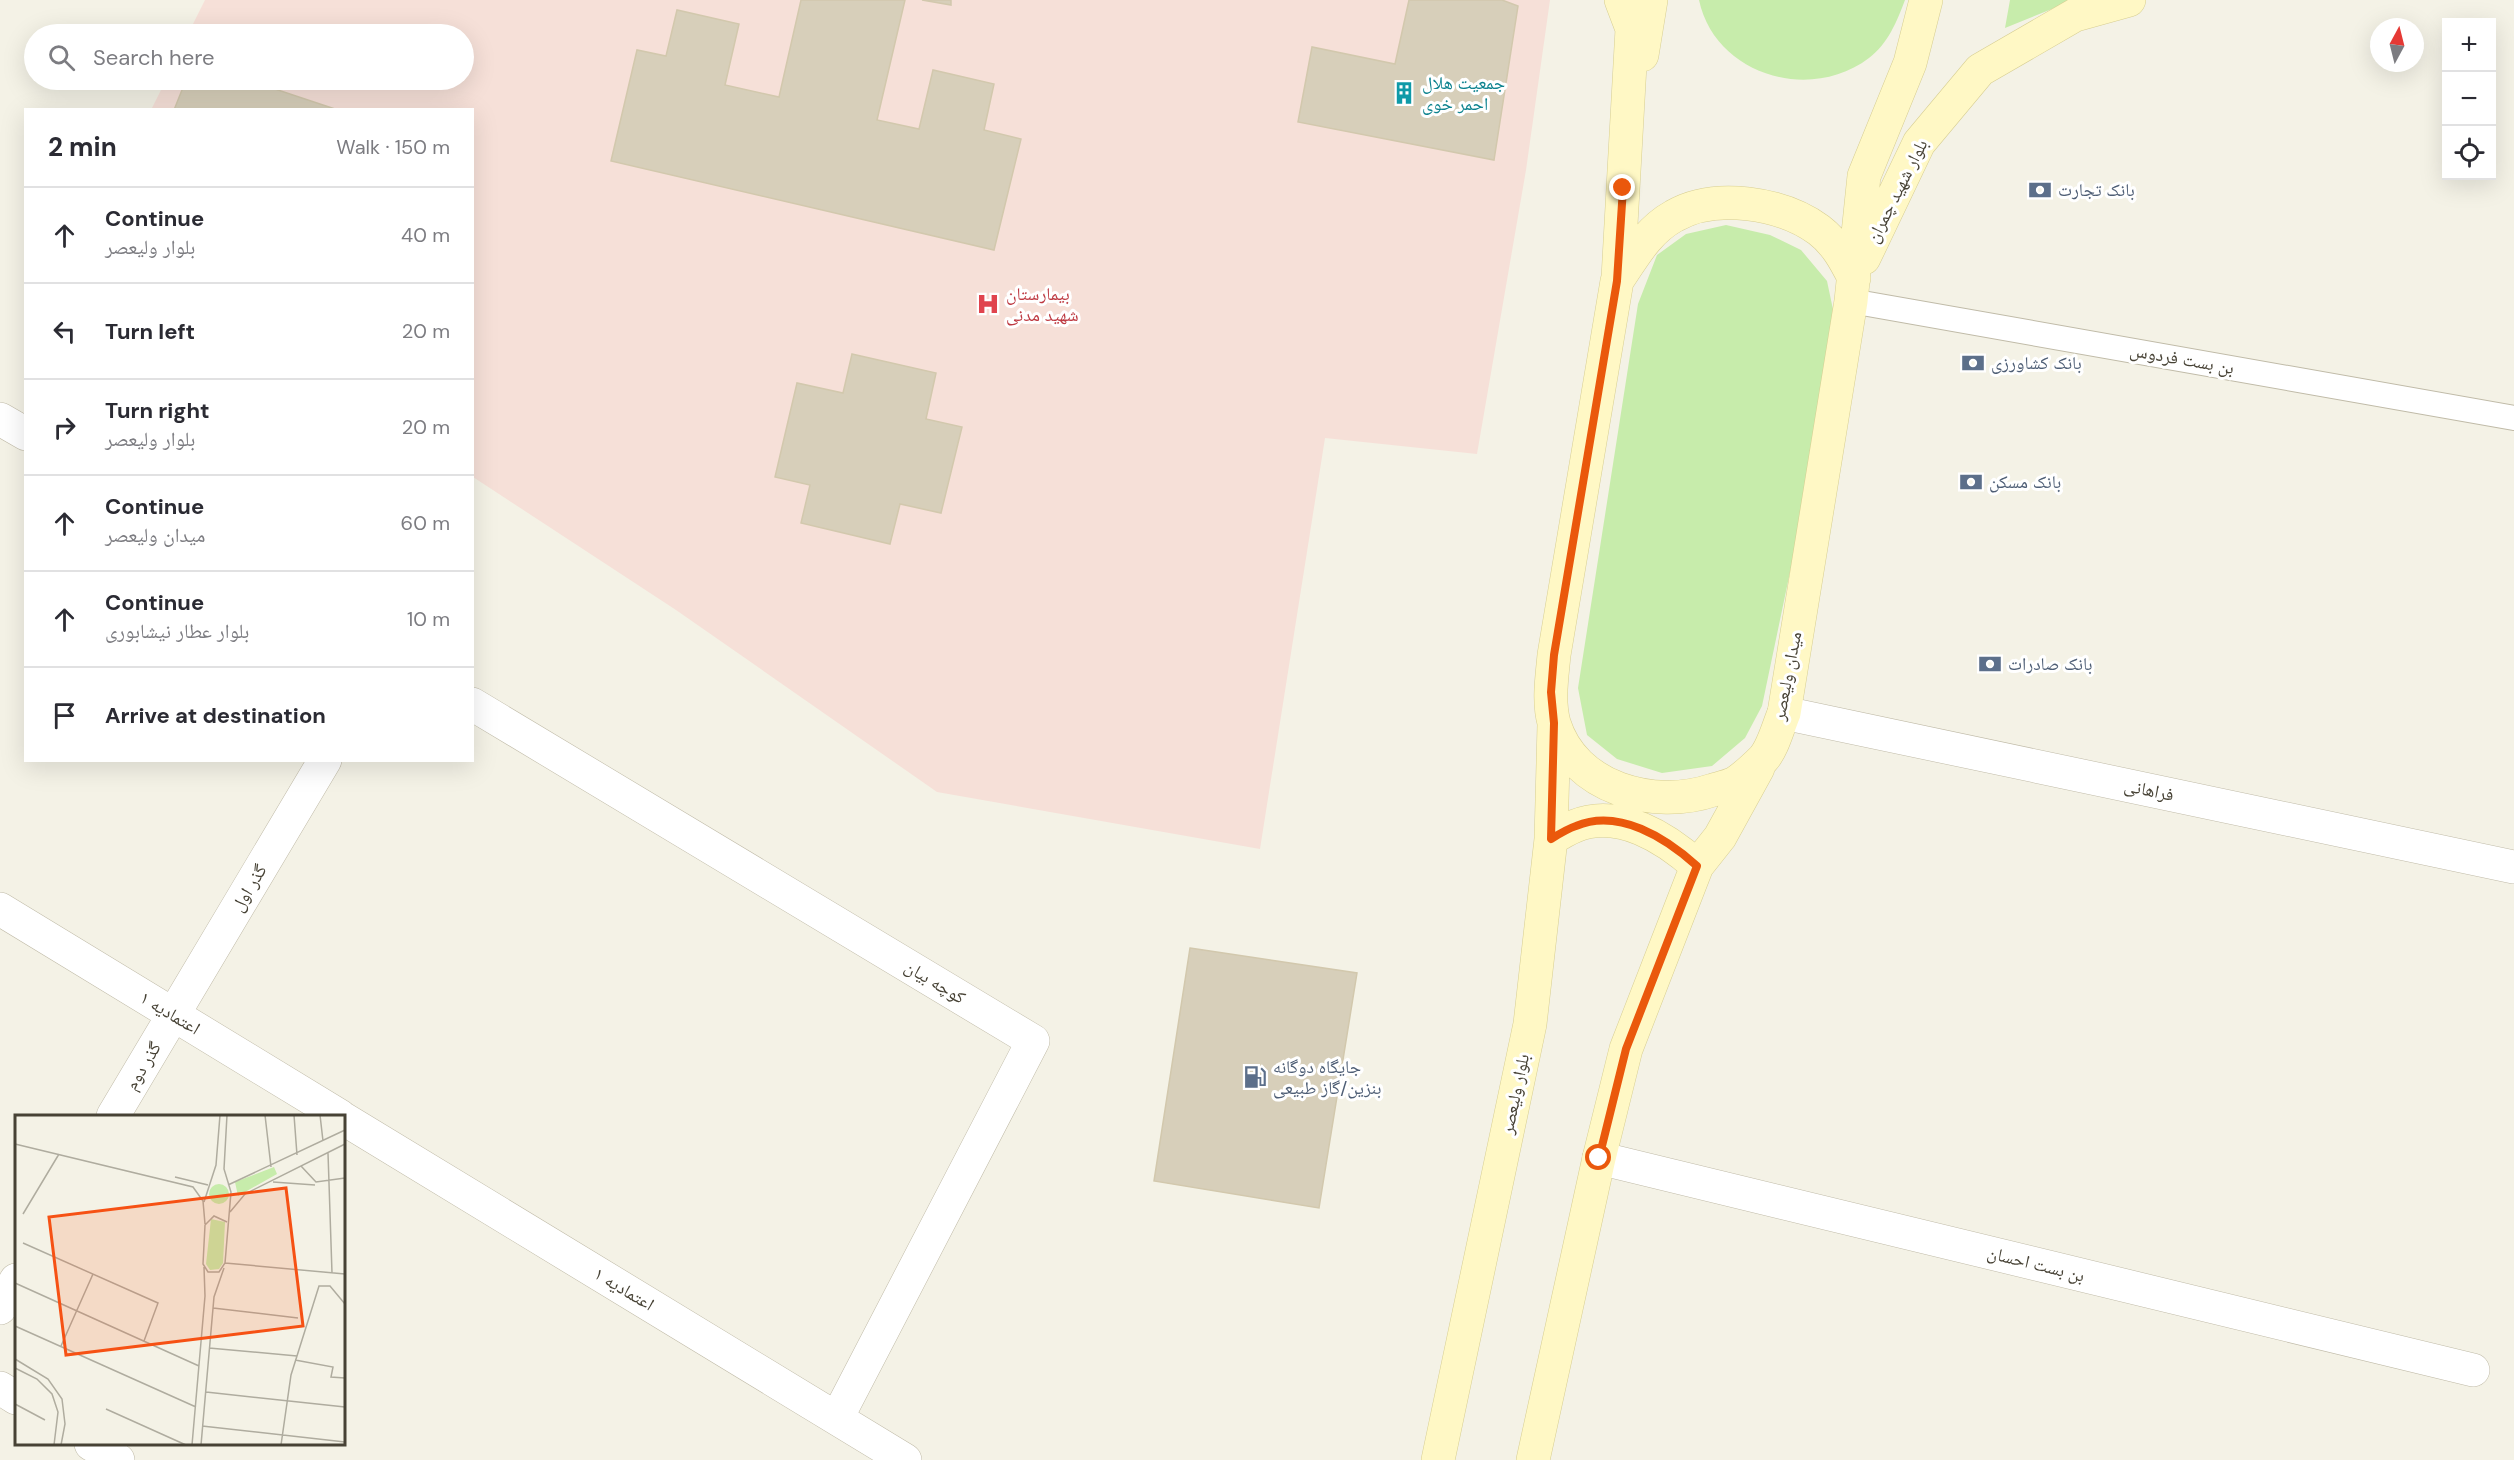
<!DOCTYPE html>
<html lang="en">
<head>
<meta charset="utf-8">
<style>
  :root { --surface:#fff; --page:#f2f2f3; --text:#2b2b33; --muted:#7c7c81; --line:#e1e1e2 }
  body { margin:0; font-family:"DM Sans","Noto Naskh Arabic",sans-serif; background:var(--page); color:var(--text) }
  .controls { position:absolute; right:18px; top:18px; display:grid; overflow:hidden; border-radius:0px; box-shadow:0 6px 24px #0002 }
  .controls button { width:54px; height:54px; display:grid; place-items:center; padding:0; border:0; border-bottom:2px solid var(--line); background:var(--surface); color:var(--text); font:30px sans-serif }
  .compass { position:absolute; left:2370px; top:18px; width:54px; height:54px; border-radius:50%; background:var(--surface); box-shadow:0 6px 24px #0002; rotate:7deg }
  .stop { position:absolute; width:18px; height:18px; margin:-14px; border:4px solid #ea580c; border-radius:50%; background:#fff }
  .stop.end { background:#ea580c; border-color:#fff; box-shadow:0 2px 6px #0008 }
  .list { margin:0; padding:0; list-style:none }
  h2 { display:flex; justify-content:space-between; align-items:center; height:78px; margin:0; padding:0 24px; font-size:26px }
  h2 small { font-size:20px; font-weight:400; color:var(--muted) }
  .list li { display:grid; grid-template-columns:39px 1fr auto; gap:18px; align-items:center; box-sizing:border-box; height:96px; padding:0 24px; border-top:2px solid var(--line) }
  .list b { display:block; font-size:22px; white-space:nowrap }
  .list p { margin:0; font-size:20px; white-space:nowrap; color:var(--muted) }
  .list em { font-size:20px; font-style:normal; color:var(--muted) }
  .icon { flex:none; width:33px; height:33px; fill:none; stroke:currentColor; stroke-width:2; stroke-linecap:round; stroke-linejoin:round }
  .map { position:relative; flex:none; width:2514px; height:1460px; overflow:hidden }
  .search { position:absolute; background:var(--surface); box-shadow:0 6px 24px #0002; left:24px; top:24px; width:450px; height:66px; display:flex; align-items:center; gap:15px; box-sizing:border-box; padding:0 21px; border-radius:33px; color:var(--muted); font-size:22px }
  .panel { position:absolute; background:var(--surface); box-shadow:0 6px 24px #0002; left:24px; top:108px; width:450px; height:654px; border-radius:0px }
  .map>svg:first-child { display:block }
  .medical { fill:#f6e0d8 }
  .green { fill:#c7ecab }
  .building { fill:#d7cfba; stroke:#d2c8ad; stroke-width:1.5 }
  .lines { fill:none; stroke-linecap:round; stroke-linejoin:round }
  .service-casing { stroke:#c0bba8; stroke-width:26 }
  .minor-casing { stroke:#c0bba8; stroke-width:34 }
  .secondary-casing { stroke:#d7ce92; stroke-width:34 }
  .service { stroke:#fff; stroke-width:24 }
  .minor { stroke:#fff; stroke-width:33 }
  .secondary { stroke:#fff8c5; stroke-width:33 }
  .route { stroke:#ea580c; stroke-width:8 }
  .labels { text-anchor:middle; stroke-width:6; stroke-linejoin:round; paint-order:stroke }
  .culture-label { font-size:18px; fill:#0d838f; stroke:#fff; text-anchor:start }
  .service-label { font-size:18px; fill:#4e5e75; stroke:#fff; text-anchor:start }
  .street-label { font-size:18px; fill:#474235; stroke:#fff }
  .health-label { font-size:18px; fill:#be3a42; stroke:#fff; text-anchor:start }
  .inset-road { fill:none; stroke:#afac9f; stroke-width:1.5 }
  .view { fill:#f65114; fill-opacity:0.15; stroke:#f65114; stroke-width:3 }
  .inset-edge { fill:none; stroke:#474235; stroke-width:3 }
</style>
</head>
<body>
<div class="map">
<svg width="2514" height="1460" viewBox="0 0 2514 1460">
  <rect width="100%" height="100%" fill="#f4f2e6"/>
  <path class="medical" d="M205,0H1550L1526,170L1477,454L1325,438L1260,849L937,792L676,610L473,477L472,110H151L166,80H464V34H188Z"/>
  <path class="green" d="M1699,0H1905C1897,21 1888,44 1869,58C1810,103 1715,75 1699,0Z
    M2010,0H2074L2005,28Z
    M1726,225L1770,235L1801,250L1827,281L1839,338L1762,706L1745,738L1712,766L1662,773L1617,759L1587,735L1578,688L1638,304L1657,255L1686,234Z"/>
  <path class="building" d="M801,0H905L877,120L919,129L933,70L994,84L984,130L1021,139L994,250L611,161L637,50L666,56L677,10L739,24L725,85L779,97Z
    M922,0H951V5Z
    M1409,0H1502L1518,6L1494,160L1298,122L1312,47L1395,64Z
    M186,80H248L338,110H174Z
    M852,354L936,373L926,419L962,427L941,513L900,504L890,544L801,523L810,485L775,477L797,383L843,393Z
    M1190,948L1357,973L1319,1208L1154,1181Z"/>
  <g class="lines">
    <g class="service-casing">
      <path id="service" d="M1851,301L2514,418"/>
    </g>
    <g class="minor-casing">
      <path id="minor" d="M0,419L26,434
        M472,704L1033,1041L837,1418
        M1784,713L2514,867
        M0,909L340,1116
        M113,1116L325,760
        M344,1119L905,1460
        M1599,1158L2473,1370
        M0,1308L16,1280
        M0,1388L16,1398
        M91,1444L118,1460"/>
    </g>
    <g class="secondary-casing">
      <path id="secondary" d="M1642,55L1651,0
        M1864,258L1919,143L1980,70L2075,15L2129,0
        M1618,278L1632,29L1621,0
        M1854,278C1845,260 1836,243 1819,230C1782,203 1715,192 1674,216C1647,231 1634,256 1617,281L1554,655C1552,677 1548,701 1554,723C1574,789 1654,810 1713,790C1720,788 1729,786 1735,783C1744,777 1755,767 1763,759C1773,748 1778,727 1784,713L1851,301L1864,176L1910,63L1926,0
        M1551,839C1559,834 1567,829 1575,826C1619,808 1666,838 1697,866
        M1438,1460L1530,1024L1551,839L1554,725
        M1533,1460L1599,1158L1626,1049L1697,866L1720,837L1758,768"/>
    </g>
    <use href="#service" class="service"/>
    <use href="#minor" class="minor"/>
    <use href="#secondary" class="secondary"/>
  </g>
  <g class="lines">
    <path class="route" d="M1599,1158L1626,1049L1697,866C1666,838 1619,808 1576,826C1567,829 1559,834 1551,839L1554,723L1551,692L1554,655L1617,281L1623,188"/>
  </g>
  <defs>
    <g id="building-bare" transform="scale(1.8)"><path d="M-4-6H4V6H1V3H-1V6H-4ZM-2.5-4.3h1.7v1.8h-1.7ZM.8-4.3h1.7v1.8H.8ZM-2.5-1h1.7V.8h-1.7ZM.8-1h1.7V.8H.8Z" fill="#0f9aa8" stroke="#fff" stroke-width="2.5" paint-order="stroke"/></g>
    <g id="bank-bare" transform="scale(1.8)"><path d="M-6-4H6V4H-6ZM0-2.3a2.3 2.3 0 1 0 0 4.6a2.3 2.3 0 1 0 0-4.6Z" fill="#5c6f8a" stroke="#fff" stroke-width="2.5" paint-order="stroke"/></g>
    <g id="hospital-bare" transform="scale(1.8)"><path d="M-5-5h3v3.5h4V-5h3V5h-3V1.5h-4V5h-3Z" fill="#e0444e" stroke="#fff" stroke-width="2.5" paint-order="stroke"/></g>
    <g id="fuel-bare" transform="scale(1.8)"><path d="M-5.5-6h7V0h2V4h1.3V-2.5L3-4.5l.8-.8L6-3V5H2.5V1h-1V6h-7ZM-4.2-4.7v3.2H.2V-4.7Z" fill="#5c6f8a" stroke="#fff" stroke-width="2.5" paint-order="stroke"/></g>
  </defs>
  <g fill-rule="evenodd">
    <use href="#building-bare" x="1404" y="93"/>
    <use href="#bank-bare" x="2040" y="190"/>
    <use href="#hospital-bare" x="988" y="304"/>
    <use href="#bank-bare" x="1973" y="363"/>
    <use href="#bank-bare" x="1971" y="482"/>
    <use href="#bank-bare" x="1990" y="664"/>
    <use href="#fuel-bare" x="1255" y="1077"/>
  </g>
  <g class="labels">
    <g class="culture-label">
      <text x="1422" y="89">جمعیت هلال<tspan x="1422" dy="21">احمر خوی</tspan></text>
    </g>
    <g class="service-label">
      <text x="2058" y="196">بانک تجارت</text>
      <text x="1991" y="369">بانک کشاورزی</text>
      <text x="1989" y="488">بانک مسکن</text>
      <text x="2008" y="670">بانک صادرات</text>
      <text x="1273" y="1073">جایگاه دوگانه<tspan x="1273" dy="21">بنزین/گاز طبیعی</tspan></text>
    </g>
    <g class="street-label">
      <text transform="translate(1897 191) rotate(-63)" y="6">بلوار شهید چمران</text>
      <text transform="translate(2182 359) rotate(10)" y="6">بن بست فردوس</text>
      <text transform="translate(1787 676) rotate(-79)" y="6">میدان ولیعصر</text>
      <text transform="translate(2149 790) rotate(12)" y="6">فراهانی</text>
      <text transform="translate(249 888) rotate(-59)" y="6">گذر اول</text>
      <text transform="translate(935 982) rotate(31)" y="6">کوچه بیان</text>
      <text transform="translate(170 1013) rotate(31)" y="6">اعتمادیه ۱</text>
      <text transform="translate(143 1066) rotate(-59)" y="6">گذر دوم</text>
      <text transform="translate(1515 1094) rotate(-78)" y="6">بلوار ولیعصر</text>
      <text transform="translate(2036 1264) rotate(14)" y="6">بن بست احسان</text>
      <text transform="translate(624 1289) rotate(31)" y="6">اعتمادیه ۱</text>
    </g>
    <g class="health-label">
      <text x="1006" y="300">بیمارستان<tspan x="1006" dy="21">شهید مدنی</tspan></text>
    </g>
  </g>
  <g transform="translate(15 1115)">
    <rect width="330" height="330" fill="#f4f2e6"/>
    <path d="M259,52L262,59L223,81L220,67ZM194 79a10 10 0 1 1 20 0a10 10 0 1 1-20 0ZM196,104L210,107L208,148L204,154L195,155L191,149Z" fill="#c7ecab"/>
    <path class="inset-road" d="M212,0L209,54L216,77L210,148L204,157H193L188,149L190,110L199,101L212,107M250,0L256,52M279,0L282,40M305,0L308,26M0,29L178,72L188,86L190,109M313,38L317,158M286,51L301,67L330,63M160,62L193,70M258,67L300,70M213,70L330,15M189,87L201,50L205,0M215,97L230,79L330,29M8,99L44,39M8,128L143,188L129,226M210,148L330,159M0,168L184,251M198,193L283,203M0,211L181,292M46,231L78,159M194,233L282,241M0,244L33,264L47,284L50,309L46,330M280,245L318,252L316,262L330,263M0,253L22,264L37,279L43,297L39,330M191,277L330,292M0,289L30,305M91,294L171,330M187,311L330,327M177,330L190,181L189,152M186,330L199,182L209,153M266,330L276,260L304,171H315L330,189"/>
    <path class="view" d="M271,73L288,211L51,240L34,102Z"/>
    <rect width="330" height="330" class="inset-edge"/>
  </g>
</svg>
<div class="controls">
<button>+</button>
<button>−</button>
<button><svg class="icon" aria-label="locate" viewBox="0 0 24 24"><circle cx="12" cy="12" r="6"/><path d="M12 2v4M12 18v4M2 12h4M18 12h4"/></svg></button>
</div>
<svg class="compass" viewBox="-18 -18 36 36"><path d="M0-13l5 13h-10z" fill="#e53935"/><path d="M0 13l5-13h-10z" fill="#7c7c81"/></svg>
<div class="stop" style="left:1599px;top:1158px"></div>
<div class="stop end" style="left:1623px;top:188px"></div>
<div class="search"><svg class="icon" aria-label="search" viewBox="0 0 24 24"><circle cx="10" cy="10" r="6"/><path d="M15 15l6 6"/></svg>Search here</div>
<section class="panel">
<h2>2 min<small>Walk · 150 m</small></h2>
<ul class="list">
<li><svg class="icon" aria-label="ahead" viewBox="0 0 24 24"><path d="M12 20V5M6 11l6-6 6 6"/></svg><div><b>Continue</b><p>بلوار ولیعصر</p></div><em>40 m</em></li>
<li><svg class="icon" aria-label="left" viewBox="0 0 24 24"><path d="M17 20v-9H6M10 6l-5 5 5 5"/></svg><div><b>Turn left</b></div><em>20 m</em></li>
<li><svg class="icon" aria-label="right" viewBox="0 0 24 24"><path d="M7 20v-9h11M14 6l5 5-5 5"/></svg><div><b>Turn right</b><p>بلوار ولیعصر</p></div><em>20 m</em></li>
<li><svg class="icon" aria-label="ahead" viewBox="0 0 24 24"><path d="M12 20V5M6 11l6-6 6 6"/></svg><div><b>Continue</b><p>میدان ولیعصر</p></div><em>60 m</em></li>
<li><svg class="icon" aria-label="ahead" viewBox="0 0 24 24"><path d="M12 20V5M6 11l6-6 6 6"/></svg><div><b>Continue</b><p>بلوار عطار نیشابوری</p></div><em>10 m</em></li>
<li><svg class="icon" aria-label="arrive" viewBox="0 0 24 24"><path d="M6 21V4h12l-3 4 3 4H6"/></svg><div><b>Arrive at destination</b></div></li>
</ul>
</section>
</div>
</body>
</html>
